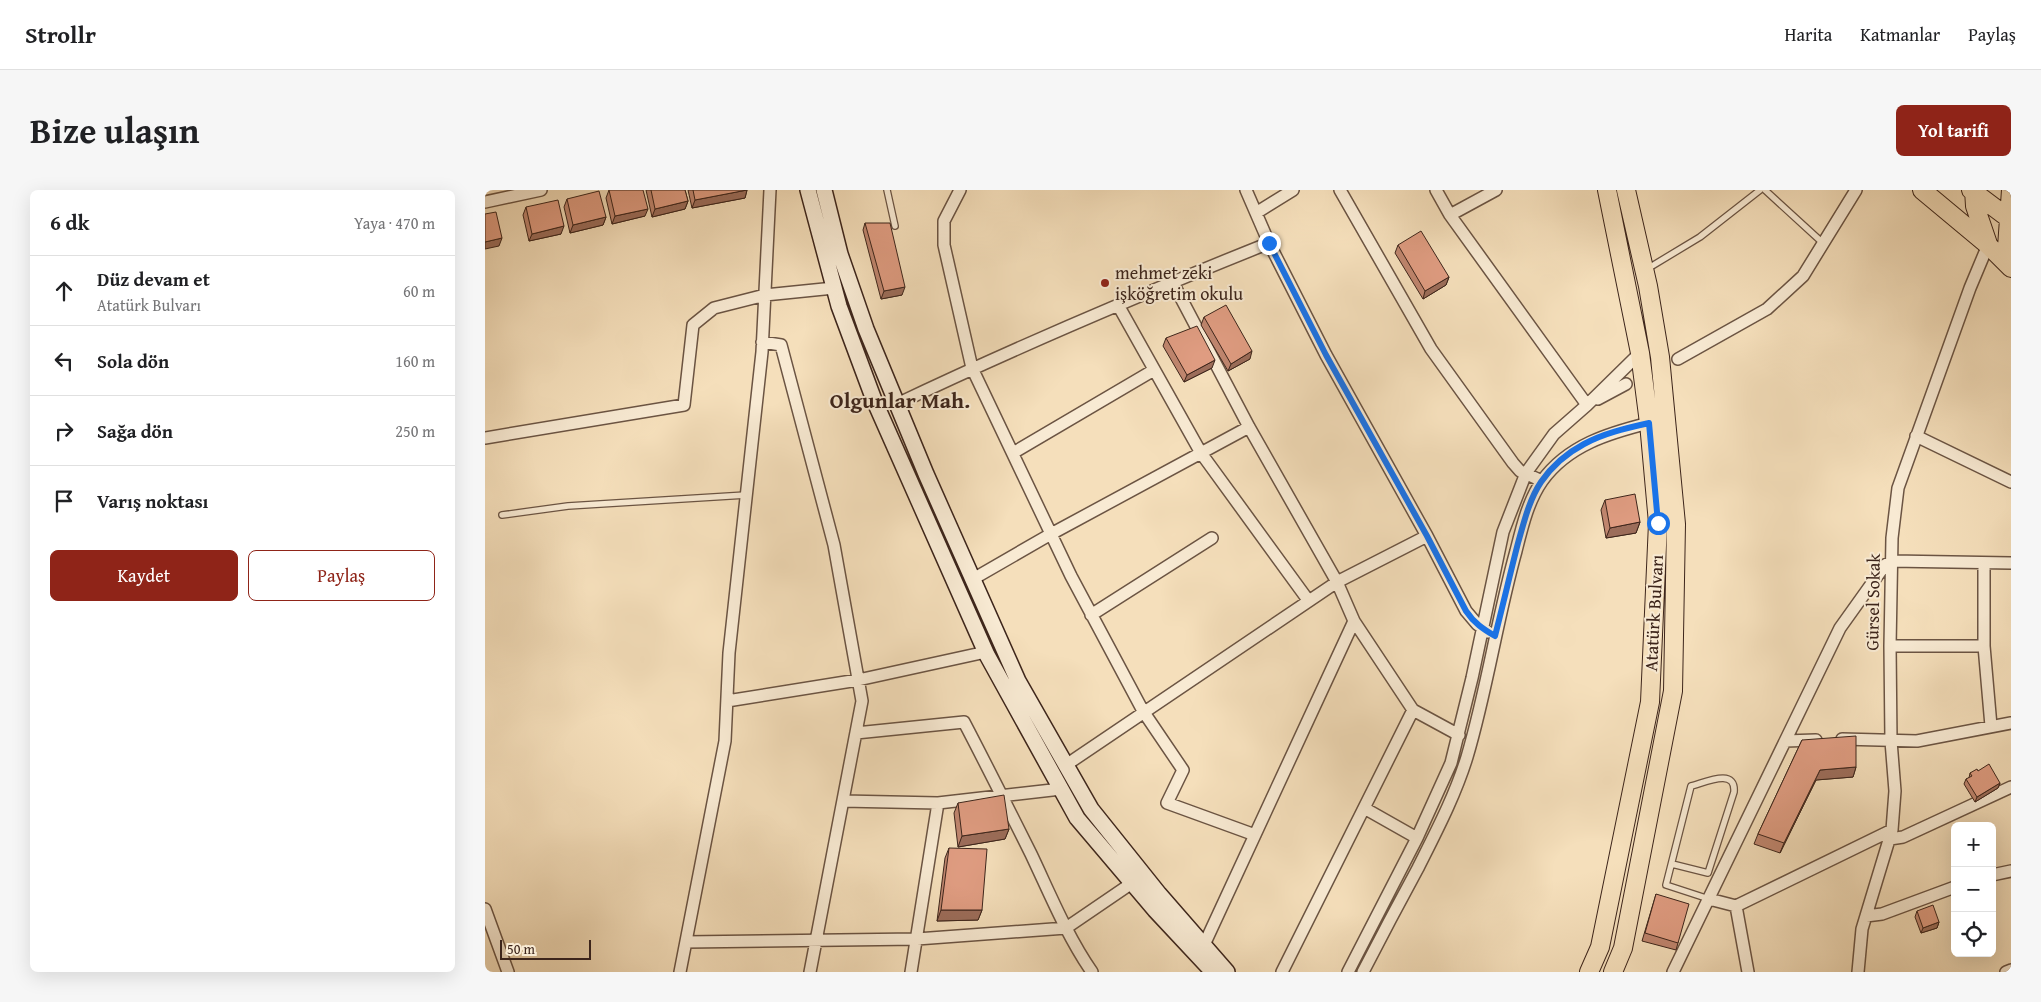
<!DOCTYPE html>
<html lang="tr">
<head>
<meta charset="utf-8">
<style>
  :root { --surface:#fff; --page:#f6f6f6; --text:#202124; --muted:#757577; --line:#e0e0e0; --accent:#8f2418 }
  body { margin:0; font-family:"Gentium Book Plus",serif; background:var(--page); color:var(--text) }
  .controls { position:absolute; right:15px; bottom:15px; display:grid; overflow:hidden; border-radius:8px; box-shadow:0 5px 20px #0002 }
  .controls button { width:45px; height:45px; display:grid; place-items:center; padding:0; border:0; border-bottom:1px solid var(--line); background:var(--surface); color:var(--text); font:25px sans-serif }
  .scale { position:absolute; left:15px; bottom:12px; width:91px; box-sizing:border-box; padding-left:5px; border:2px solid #3d251b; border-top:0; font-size:14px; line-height:18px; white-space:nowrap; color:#3d251b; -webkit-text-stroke:4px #f8ead3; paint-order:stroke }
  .stop { position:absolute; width:15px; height:15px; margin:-11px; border:4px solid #1a73e8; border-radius:50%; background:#fff }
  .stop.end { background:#1a73e8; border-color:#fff; box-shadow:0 1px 5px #0008 }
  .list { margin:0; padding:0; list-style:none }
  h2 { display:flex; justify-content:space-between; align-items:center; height:65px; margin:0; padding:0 20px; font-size:21px }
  h2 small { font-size:16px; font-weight:400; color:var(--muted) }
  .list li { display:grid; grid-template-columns:32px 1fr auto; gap:15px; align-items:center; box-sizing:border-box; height:70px; padding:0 20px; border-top:1px solid var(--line) }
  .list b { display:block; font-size:19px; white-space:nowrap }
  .list p { margin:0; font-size:16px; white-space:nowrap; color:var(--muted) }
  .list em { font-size:16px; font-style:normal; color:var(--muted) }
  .actions { display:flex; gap:10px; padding:15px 20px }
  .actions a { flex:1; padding:11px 0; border:1px solid var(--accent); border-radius:8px; text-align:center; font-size:18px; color:var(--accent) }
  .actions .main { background:var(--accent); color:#fff }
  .icon { flex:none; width:28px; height:28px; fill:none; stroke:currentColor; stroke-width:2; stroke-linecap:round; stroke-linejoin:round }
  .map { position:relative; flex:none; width:1526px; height:782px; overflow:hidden; border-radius:8px }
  header { display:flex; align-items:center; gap:30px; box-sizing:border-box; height:70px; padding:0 25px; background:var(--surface); border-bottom:1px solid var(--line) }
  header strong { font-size:24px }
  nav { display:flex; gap:28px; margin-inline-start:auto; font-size:18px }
  .intro { display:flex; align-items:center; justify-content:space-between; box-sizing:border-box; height:120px; padding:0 30px }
  h1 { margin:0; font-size:35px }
  .button { padding:12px 22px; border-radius:8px; background:var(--accent); color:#fff; font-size:18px; font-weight:700 }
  main { display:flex; gap:30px; padding:0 30px }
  aside { flex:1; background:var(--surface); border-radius:8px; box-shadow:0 5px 20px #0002 }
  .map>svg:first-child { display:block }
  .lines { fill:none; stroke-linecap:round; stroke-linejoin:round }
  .service-casing { stroke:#6b5443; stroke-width:8 }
  .minor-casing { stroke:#6b5443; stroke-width:14 }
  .secondary-casing { stroke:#3d251b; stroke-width:18 }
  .primary-casing { stroke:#3d251b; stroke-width:20 }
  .service { stroke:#f8ead3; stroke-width:5.5 }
  .minor { stroke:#f8ead3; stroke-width:11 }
  .secondary { stroke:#f8ead3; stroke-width:15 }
  .primary { stroke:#f5dfbb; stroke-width:18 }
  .wall { fill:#c0866f; stroke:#3d251b }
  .shaded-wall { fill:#9c6d5a; stroke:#3d251b }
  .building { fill:#df9c81; stroke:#3d251b }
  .route { stroke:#1a73e8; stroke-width:6 }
  .poi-dot { fill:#8f2418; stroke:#f8ead3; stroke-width:2 }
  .labels { text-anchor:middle; stroke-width:4; stroke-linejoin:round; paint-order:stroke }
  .poi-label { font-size:18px; fill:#3d251b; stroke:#f8ead3; text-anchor:start }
  .street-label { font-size:18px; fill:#3d251b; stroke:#f8ead3 }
  .district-label { font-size:22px; font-weight:bold; fill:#3d251b; stroke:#f8ead3 }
</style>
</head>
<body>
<header>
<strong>Strollr</strong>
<nav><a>Harita</a><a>Katmanlar</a><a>Paylaş</a></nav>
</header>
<div class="intro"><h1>Bize ulaşın</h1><a class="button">Yol tarifi</a></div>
<main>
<aside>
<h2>6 dk<small>Yaya · 470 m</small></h2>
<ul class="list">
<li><svg class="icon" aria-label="ahead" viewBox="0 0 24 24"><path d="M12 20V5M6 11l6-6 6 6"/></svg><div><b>Düz devam et</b><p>Atatürk Bulvarı</p></div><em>60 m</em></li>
<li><svg class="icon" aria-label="left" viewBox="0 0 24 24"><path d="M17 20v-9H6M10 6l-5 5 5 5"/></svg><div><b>Sola dön</b></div><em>160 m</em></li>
<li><svg class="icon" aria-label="right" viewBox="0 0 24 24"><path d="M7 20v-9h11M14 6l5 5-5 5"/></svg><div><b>Sağa dön</b></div><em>250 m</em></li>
<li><svg class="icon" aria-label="arrive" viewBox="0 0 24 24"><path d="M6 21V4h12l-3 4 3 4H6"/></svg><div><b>Varış noktası</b></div></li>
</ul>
<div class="actions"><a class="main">Kaydet</a><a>Paylaş</a></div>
</aside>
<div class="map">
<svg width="1526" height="782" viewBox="0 0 1526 782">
  <rect width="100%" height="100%" fill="#f5dfbb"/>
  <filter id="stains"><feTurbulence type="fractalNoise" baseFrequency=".004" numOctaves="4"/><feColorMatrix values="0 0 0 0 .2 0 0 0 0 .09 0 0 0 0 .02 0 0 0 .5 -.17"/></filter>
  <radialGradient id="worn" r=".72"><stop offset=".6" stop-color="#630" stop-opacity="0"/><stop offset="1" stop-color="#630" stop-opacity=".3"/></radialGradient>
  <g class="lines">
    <g class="service-casing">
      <path id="service" d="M402,0L410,36
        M1280,0L1339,54
        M1162,79L1215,47L1275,0
        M17,325L83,316L261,305
        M1187,674L1223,683L1249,602C1251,577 1219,593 1206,596L1181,695L1224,709"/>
    </g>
    <g class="minor-casing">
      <path id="minor" d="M475,0L459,31V55L487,178L586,386L658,521L698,580L682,613L770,645
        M761,0L784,53L841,165L942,346L981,421L992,434L1003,442
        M855,0L946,159L1028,273L1035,281L1057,291
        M951,0L965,25L1102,215
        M0,12L56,0
        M771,23L808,0
        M965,25L1011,0
        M687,91L764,237L852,392L869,431L928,520L974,545
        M633,115L716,263L823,410
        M277,152L296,155L349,355L377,511L325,782
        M1193,169L1282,119L1318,86L1371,0
        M1113,209L1141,194
        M412,214C534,156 659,103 784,53
        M1431,246L1526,292
        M0,248L199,215L208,135L229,118L280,105L349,98
        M528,263L669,180
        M1499,373V456L1506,536
        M488,389L566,344L764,237
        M606,425L727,348
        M1405,456H1499
        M242,511L373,490L501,462
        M371,543L479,532C502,576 524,620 546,664C565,704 582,746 607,782
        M1357,549L1432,551L1526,533
        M1300,551L1331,550
        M581,575L852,392L942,346
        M358,611L453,613
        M879,618L932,648
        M1405,649L1418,647L1526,597
        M1507,685L1526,681
        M1224,709L1251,716
        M0,719L23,782
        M1381,726L1397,724L1470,697
        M201,752L432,749L581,738L647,693
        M719,755L869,431
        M195,782L240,551L244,463L277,162L285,0
        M426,782L453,613L576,599
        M797,782L928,520
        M863,782L932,648L966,573L987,488L1018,342L1041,283L1069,244L1102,215L1155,163
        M878,782C896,747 914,713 933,678C951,642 970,606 982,567C1002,500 1012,429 1031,361C1037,337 1043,311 1057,291C1083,255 1124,243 1164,233
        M1188,782L1355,438L1400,375L1407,371L1526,373
        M1263,782L1251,716L1407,640
        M1373,782L1377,739L1407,640L1410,601L1406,551L1405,456L1407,348L1413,298L1485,98L1503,55
        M1521,782L1526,780"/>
    </g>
    <g class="secondary-casing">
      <path id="secondary" d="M323,0L354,116L389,210L502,465L592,628L670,720L728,782
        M339,0L355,64L381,139L441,284L533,491L606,619L674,704L742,782"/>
    </g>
    <g class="primary-casing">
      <path id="primary" d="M1437,0L1503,55L1526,78
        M1486,0L1526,30
        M1489,0L1490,16L1503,54
        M1521,72L1526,0
        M1104,782L1115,757L1165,512L1173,333L1164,233L1155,163L1122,0
        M1128,782L1138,758L1188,501L1191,334L1175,167L1163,96L1141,0"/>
    </g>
    <use href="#service" class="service"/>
    <use href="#minor" class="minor"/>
    <use href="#secondary" class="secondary"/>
    <use href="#primary" class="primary"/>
  </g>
  <path class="wall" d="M124,0L160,26L127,34L121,8Z
    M161,0H200L203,11L200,19L167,27Z
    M203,0H262L260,8L207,18Z
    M82,9L121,27L118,35L85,43L79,17Z
    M41,17L76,44L44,51L38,25Z
    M380,33L417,105L396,109L378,40Z
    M913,55L964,87L961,95L938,109L910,63Z
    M719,127L765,169L743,181L716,135Z
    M681,148L727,178L699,192L678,156Z
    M1120,310L1155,332L1151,343L1121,348L1116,320Z
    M1317,550L1371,577L1368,587L1331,590L1295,663L1269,654L1273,644Z
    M1493,581L1515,593L1513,598L1490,612L1479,594L1481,589L1484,588L1485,583Z
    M473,613L524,639L520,649L473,657L469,623Z
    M464,658L497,720L493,730L452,731L460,668Z
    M1171,704L1193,753L1191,760L1157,751Z
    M1432,721L1454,732L1452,738L1436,743L1430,727Z"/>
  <path class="shaded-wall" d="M262,0L260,8L207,18L210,10Z
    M203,11L200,19L167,27L170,19Z
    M163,19L160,26L127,34L130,26Z
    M121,27L118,35L85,43L88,35Z
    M79,36L76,44L44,51L47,44Z
    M17,48L14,56L0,59V52Z
    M964,87L961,95L938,109L940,101Z
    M420,97L417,105L396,109L399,101Z
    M767,161L765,169L743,181L746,174Z
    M730,170L727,178L699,192L702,185Z
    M1155,332L1151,343L1121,348L1125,338Z
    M1371,577L1368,587L1331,590L1295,663L1299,653L1335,580Z
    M1515,593L1513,598L1490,612L1492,607Z
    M524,639L520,649L473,657L477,646Z
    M456,720H497L493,730L452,731Z
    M1454,732L1452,738L1436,743L1438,738Z"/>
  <path class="building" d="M124,0H158L163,19L130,26Z
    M166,0H200L203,11L170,19Z
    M208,0H262L210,10Z
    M114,1L121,27L88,35L82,9Z
    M73,10L79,36L47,44L41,17Z
    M11,22L17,48L0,52V24Z
    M380,33H405L420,97L399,101Z
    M936,41L964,87L940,101L913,55Z
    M741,115L767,161L746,174L719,127Z
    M712,136L730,170L702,185L681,148Z
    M1150,304L1155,332L1125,338L1120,310Z
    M1371,546V577L1335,580L1299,653L1273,644L1317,550Z
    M1504,574L1515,593L1492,607L1481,589L1487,586L1485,583L1492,579L1493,581Z
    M519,605L524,639L477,646L473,613Z
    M464,658L502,659L497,720H456Z
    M1171,704L1204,714L1193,753L1160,743Z
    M1448,715L1454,732L1438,738L1432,721Z"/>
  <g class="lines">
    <path class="route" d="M784,53L841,165L942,346L981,421C989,433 998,439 1010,446C1018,415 1025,384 1033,353C1039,332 1044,310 1056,292C1067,276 1082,263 1099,254C1119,243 1142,238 1164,233L1173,333"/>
  </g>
  <circle class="poi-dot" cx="620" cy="93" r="5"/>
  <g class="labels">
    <g class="poi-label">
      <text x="630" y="89">mehmet zeki<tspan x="630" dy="21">işköğretim okulu</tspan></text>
    </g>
    <g class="street-label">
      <text transform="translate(1388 412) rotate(-89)" y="6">Gürsel Sokak</text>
      <text transform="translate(1169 423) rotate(-87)" y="6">Atatürk Bulvarı</text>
    </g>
    <g class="district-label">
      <text x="415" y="218">Olgunlar Mah.</text>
    </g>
  </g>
  <rect width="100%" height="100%" filter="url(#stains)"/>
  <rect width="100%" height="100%" fill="url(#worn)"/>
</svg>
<div class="controls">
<button>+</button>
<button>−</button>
<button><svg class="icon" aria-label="locate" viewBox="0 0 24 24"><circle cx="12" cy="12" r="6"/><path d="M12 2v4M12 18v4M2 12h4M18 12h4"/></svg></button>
</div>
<div class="scale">50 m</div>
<div class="stop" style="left:1173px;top:333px"></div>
<div class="stop end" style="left:784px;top:53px"></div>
</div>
</main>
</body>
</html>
